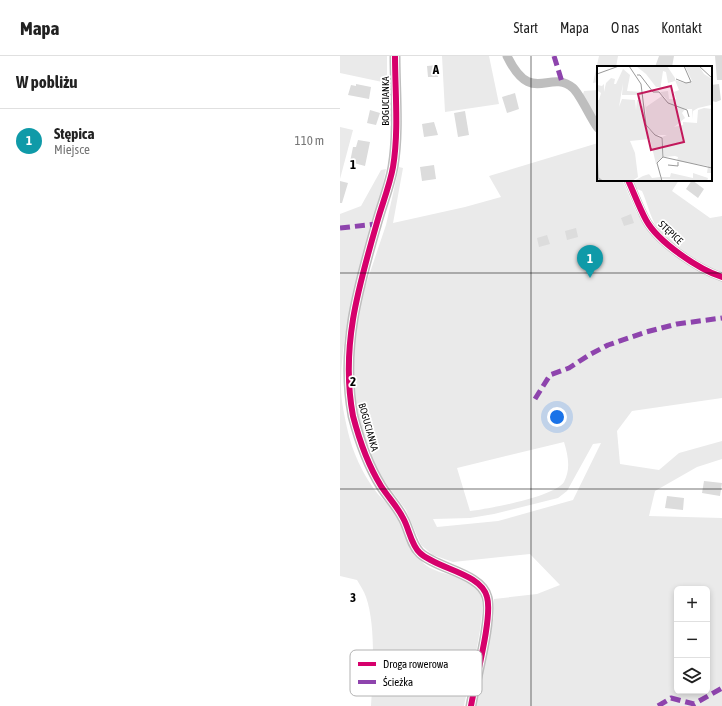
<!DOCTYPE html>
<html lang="pl">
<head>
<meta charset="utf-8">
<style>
  :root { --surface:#fff; --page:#f6f6f6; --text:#222; --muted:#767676; --line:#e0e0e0; --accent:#595959 }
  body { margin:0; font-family:"Asap Condensed",sans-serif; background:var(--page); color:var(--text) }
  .controls { position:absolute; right:12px; bottom:12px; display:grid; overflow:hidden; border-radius:6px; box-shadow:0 2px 6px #0003 }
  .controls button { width:36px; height:36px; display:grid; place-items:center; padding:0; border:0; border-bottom:1px solid var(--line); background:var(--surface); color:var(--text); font:20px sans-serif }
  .you { position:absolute; left:217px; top:361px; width:14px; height:14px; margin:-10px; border:3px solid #fff; border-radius:50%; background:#1a73e8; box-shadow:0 0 0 6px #1a73e833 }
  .badge { display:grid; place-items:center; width:26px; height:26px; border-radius:50%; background:var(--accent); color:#fff; font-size:13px; font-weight:700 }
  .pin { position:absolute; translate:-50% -33px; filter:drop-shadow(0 1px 2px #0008) }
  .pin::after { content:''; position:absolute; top:21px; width:14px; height:12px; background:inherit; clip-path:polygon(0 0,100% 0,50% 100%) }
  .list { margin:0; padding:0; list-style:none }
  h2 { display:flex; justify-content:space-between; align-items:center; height:52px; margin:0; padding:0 16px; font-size:17px }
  h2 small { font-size:13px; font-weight:400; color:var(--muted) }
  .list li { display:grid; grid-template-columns:26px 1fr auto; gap:12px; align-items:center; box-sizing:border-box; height:64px; padding:0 16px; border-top:1px solid var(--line) }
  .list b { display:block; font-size:15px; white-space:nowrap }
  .list p { margin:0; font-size:13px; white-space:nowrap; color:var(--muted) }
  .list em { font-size:13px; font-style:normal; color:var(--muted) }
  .icon { flex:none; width:22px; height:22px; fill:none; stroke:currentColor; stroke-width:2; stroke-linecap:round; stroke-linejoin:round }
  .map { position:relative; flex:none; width:382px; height:650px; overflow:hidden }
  header { display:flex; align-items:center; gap:24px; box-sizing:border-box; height:56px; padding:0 20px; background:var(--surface); border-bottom:1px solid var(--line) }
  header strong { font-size:19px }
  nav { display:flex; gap:22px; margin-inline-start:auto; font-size:14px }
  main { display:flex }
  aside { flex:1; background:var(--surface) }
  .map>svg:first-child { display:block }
  .green { fill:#eaeaea; fill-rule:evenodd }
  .building { fill:#dcdcdc }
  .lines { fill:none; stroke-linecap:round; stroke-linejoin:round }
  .minor { stroke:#bebebe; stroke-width:9 }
  .tertiary { stroke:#bebebe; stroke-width:11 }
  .quiet { stroke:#8e44ad; stroke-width:5; stroke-dasharray:10 5; stroke-linecap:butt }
  .cycleway-casing { stroke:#fff; stroke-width:8 }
  .cycleway { stroke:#d6006c; stroke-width:6 }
  .grid { fill:none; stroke:#000; stroke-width:1; stroke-opacity:0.55 }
  .labels { text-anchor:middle; stroke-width:3.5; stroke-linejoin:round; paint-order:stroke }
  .street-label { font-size:10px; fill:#000; stroke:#fff }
  .inset-river { fill:none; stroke:#bcbcbc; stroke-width:2 }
  .inset-road { fill:none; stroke:#999; stroke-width:1 }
  .view { fill:#c2185b; fill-opacity:0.15; stroke:#c2185b; stroke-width:2 }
  .inset-edge { fill:none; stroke:#000; stroke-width:2 }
  .key { fill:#fff; stroke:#b2b2b2; stroke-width:1 }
  .key-label { font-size:11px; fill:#000 }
  .grid-label { font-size:13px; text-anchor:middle; font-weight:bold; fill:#000; stroke:#fff; stroke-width:3.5; stroke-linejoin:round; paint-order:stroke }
</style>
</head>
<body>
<header>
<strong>Mapa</strong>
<nav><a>Start</a><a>Mapa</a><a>O nas</a><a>Kontakt</a></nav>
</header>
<main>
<aside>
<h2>W pobliżu<small></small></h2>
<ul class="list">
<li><span class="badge" style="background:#0f9aa8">1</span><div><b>Stępica</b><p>Miejsce</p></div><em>110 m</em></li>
</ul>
</aside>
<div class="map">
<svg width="382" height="650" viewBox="0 0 382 650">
  <rect width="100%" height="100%" fill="#fff"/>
  <path class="green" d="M0,0H47V27L0,17Z
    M102,0H149L159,48L105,56Z
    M259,0H278L276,11H258V26L253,27Z
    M258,34V67L242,41L244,35Z
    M0,71L13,74L0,123Z
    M258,87V124H282C289,137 294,155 303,166C322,188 353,217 382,225V342L292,355L277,375L280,408L319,414L339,397L382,385V403L357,411L315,435L309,460L382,462V650H136L154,560V543L197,538L220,529L190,498L113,506L93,499L81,489L66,454L30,406L17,373L11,330L18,252L46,169L59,111L63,112L53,167L125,151L161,141L149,120ZM224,386C228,399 231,413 224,426C214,441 148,453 130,455L117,412ZM261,387L233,444L158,465L97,471L93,463L130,462L154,458L218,442L227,435L253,388ZM337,533H367V635H337Z
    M46,113C33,184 0,259 1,331C1,346 5,362 8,376C13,397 22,416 34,433C41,443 52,451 58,461C68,477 71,498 87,510C103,521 134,519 141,540C147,559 129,627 124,650H31C33,620 36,569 26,541C24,535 20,529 17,524L0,520V158L21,150L41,114Z
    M290,124H339L332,135L370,162L382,160V217C365,211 326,185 316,170C310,160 307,146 302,135L294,132Z"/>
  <path class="building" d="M319,0H334L332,11H315Z
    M375,0H382V24H377Z
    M98,9V21H88L87,10Z
    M16,28L31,31L29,43L8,39L11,29L16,30Z
    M379,28L381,44L376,46L372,45L371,29Z
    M175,37L179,53L167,57L162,41Z
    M30,54L40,57L36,69L27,67Z
    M125,55L129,79L118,81L114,57Z
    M94,66L98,79L84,81L82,68Z
    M18,84L30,86L25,110L10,106L13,91H16Z
    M94,109L96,123L82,125L80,111Z
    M352,124L364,133L358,142L346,133Z
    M0,125L8,127L2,147H0Z
    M291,158L294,167L284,170L281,162Z
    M236,172L238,181L227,184L225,175Z
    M207,179L210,188L199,191L197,182Z
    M364,425L382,427L380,440L362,437Z
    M327,440L344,442L343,454L325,452Z"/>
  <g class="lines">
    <path class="minor" d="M167,0C192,51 209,12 233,32C240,38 251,63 258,72
      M288,124C294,137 299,151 306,164C318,186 358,213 382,221"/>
    <path class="tertiary" d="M55,0C55,36 59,75 53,111C50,128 43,146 38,163C19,229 0,291 13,360C19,383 28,409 41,430C48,441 57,450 63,462C69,472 71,489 80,497C97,513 141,517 147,541C153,561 135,626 131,650"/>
    <path class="quiet" d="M214,0L222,26
      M0,172L37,168
      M195,343L210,319L229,312L249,299L268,289L306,276L337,268L382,262
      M318,650L331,642L354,648L382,632"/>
    <g class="cycleway-casing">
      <path id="cycleway" d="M55,0C55,36 59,75 53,111C50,128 43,146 38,163C19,229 0,291 13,360C19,383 28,409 41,430C48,441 57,450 63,462C69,472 71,489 80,497C97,513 141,517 147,541C153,561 135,626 131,650
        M288,124C294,137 299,151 306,164C318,186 358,213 382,221"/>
    </g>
    <use href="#cycleway" class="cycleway"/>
  </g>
  <path class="grid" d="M191,0V650M0,217H382M0,433H382"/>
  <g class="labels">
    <g class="street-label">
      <text transform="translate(45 45) rotate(-90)" y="4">BOGUCIANKA</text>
      <text transform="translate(331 176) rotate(43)" y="4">STĘPICE</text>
      <text transform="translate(29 371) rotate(74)" y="4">BOGUCIANKA</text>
    </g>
  </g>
  <g transform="translate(257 10)">
    <rect width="115" height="115" fill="#fff"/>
    <path d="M39,0H70L78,12V15L71,17L69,6L66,5L63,25V21H59L49,8ZM88,0H102L107,8L115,13V42L114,39L101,42L96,45V53L95,43H88L85,47L88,52L77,61L86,59V56L100,57L101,44L107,42L115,43V107H110L111,100L80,95L81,91L78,90L67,91L65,71L70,69H59L50,60L48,36L49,41L65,30L72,36L63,26L71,25L72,33H79L77,26L82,24L78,14L87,17L95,15ZM26,3L33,9L30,25L45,26L46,29H25L26,17L22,41L25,33L38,34L39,44L40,34H44L43,41L46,40L51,63L64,72L66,91L59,98L53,73L33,75L38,87L41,111L35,115H4L0,111V34H2L4,27L1,25L0,29V19L5,20L7,18V26L9,17L14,12L18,13L17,18H19ZM61,105L52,108L55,112L63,111L65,115H37L46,110ZM74,107L96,112V107L111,112L110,115L65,113L64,111H73Z" fill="#eaeaea"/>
    <path class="inset-river" d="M0,96L1,112L5,115"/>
    <path class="inset-road" d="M32,0L44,18L49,59L58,69L65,72L66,91M102,0L115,12M0,8L22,0M40,9H43L56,26H62L71,37L90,44L92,51M79,13L89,17L94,16L87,0M66,91L115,102M71,99L81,100V96M65,115L60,97L66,91"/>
    <path class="view" d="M74,20L87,76L54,84L41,28Z"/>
    <rect width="115" height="115" class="inset-edge"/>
  </g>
  <rect x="10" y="594" width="132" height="46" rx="6" class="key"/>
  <rect x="18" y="606" width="18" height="4" fill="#d6006c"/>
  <rect x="18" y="624" width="18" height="4" fill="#8e44ad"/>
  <g class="key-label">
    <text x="43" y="612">Droga rowerowa</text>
    <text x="43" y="630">Ścieżka</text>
  </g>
  <g class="grid-label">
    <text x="96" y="18">A</text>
    <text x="13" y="113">1</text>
    <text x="13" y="330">2</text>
    <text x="13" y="546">3</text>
  </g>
</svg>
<div class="controls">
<button>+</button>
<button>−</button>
<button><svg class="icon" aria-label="layers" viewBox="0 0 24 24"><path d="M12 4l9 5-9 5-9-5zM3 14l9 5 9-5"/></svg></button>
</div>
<div class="you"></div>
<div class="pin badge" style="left:250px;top:222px;background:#0f9aa8">1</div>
</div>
</main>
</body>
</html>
